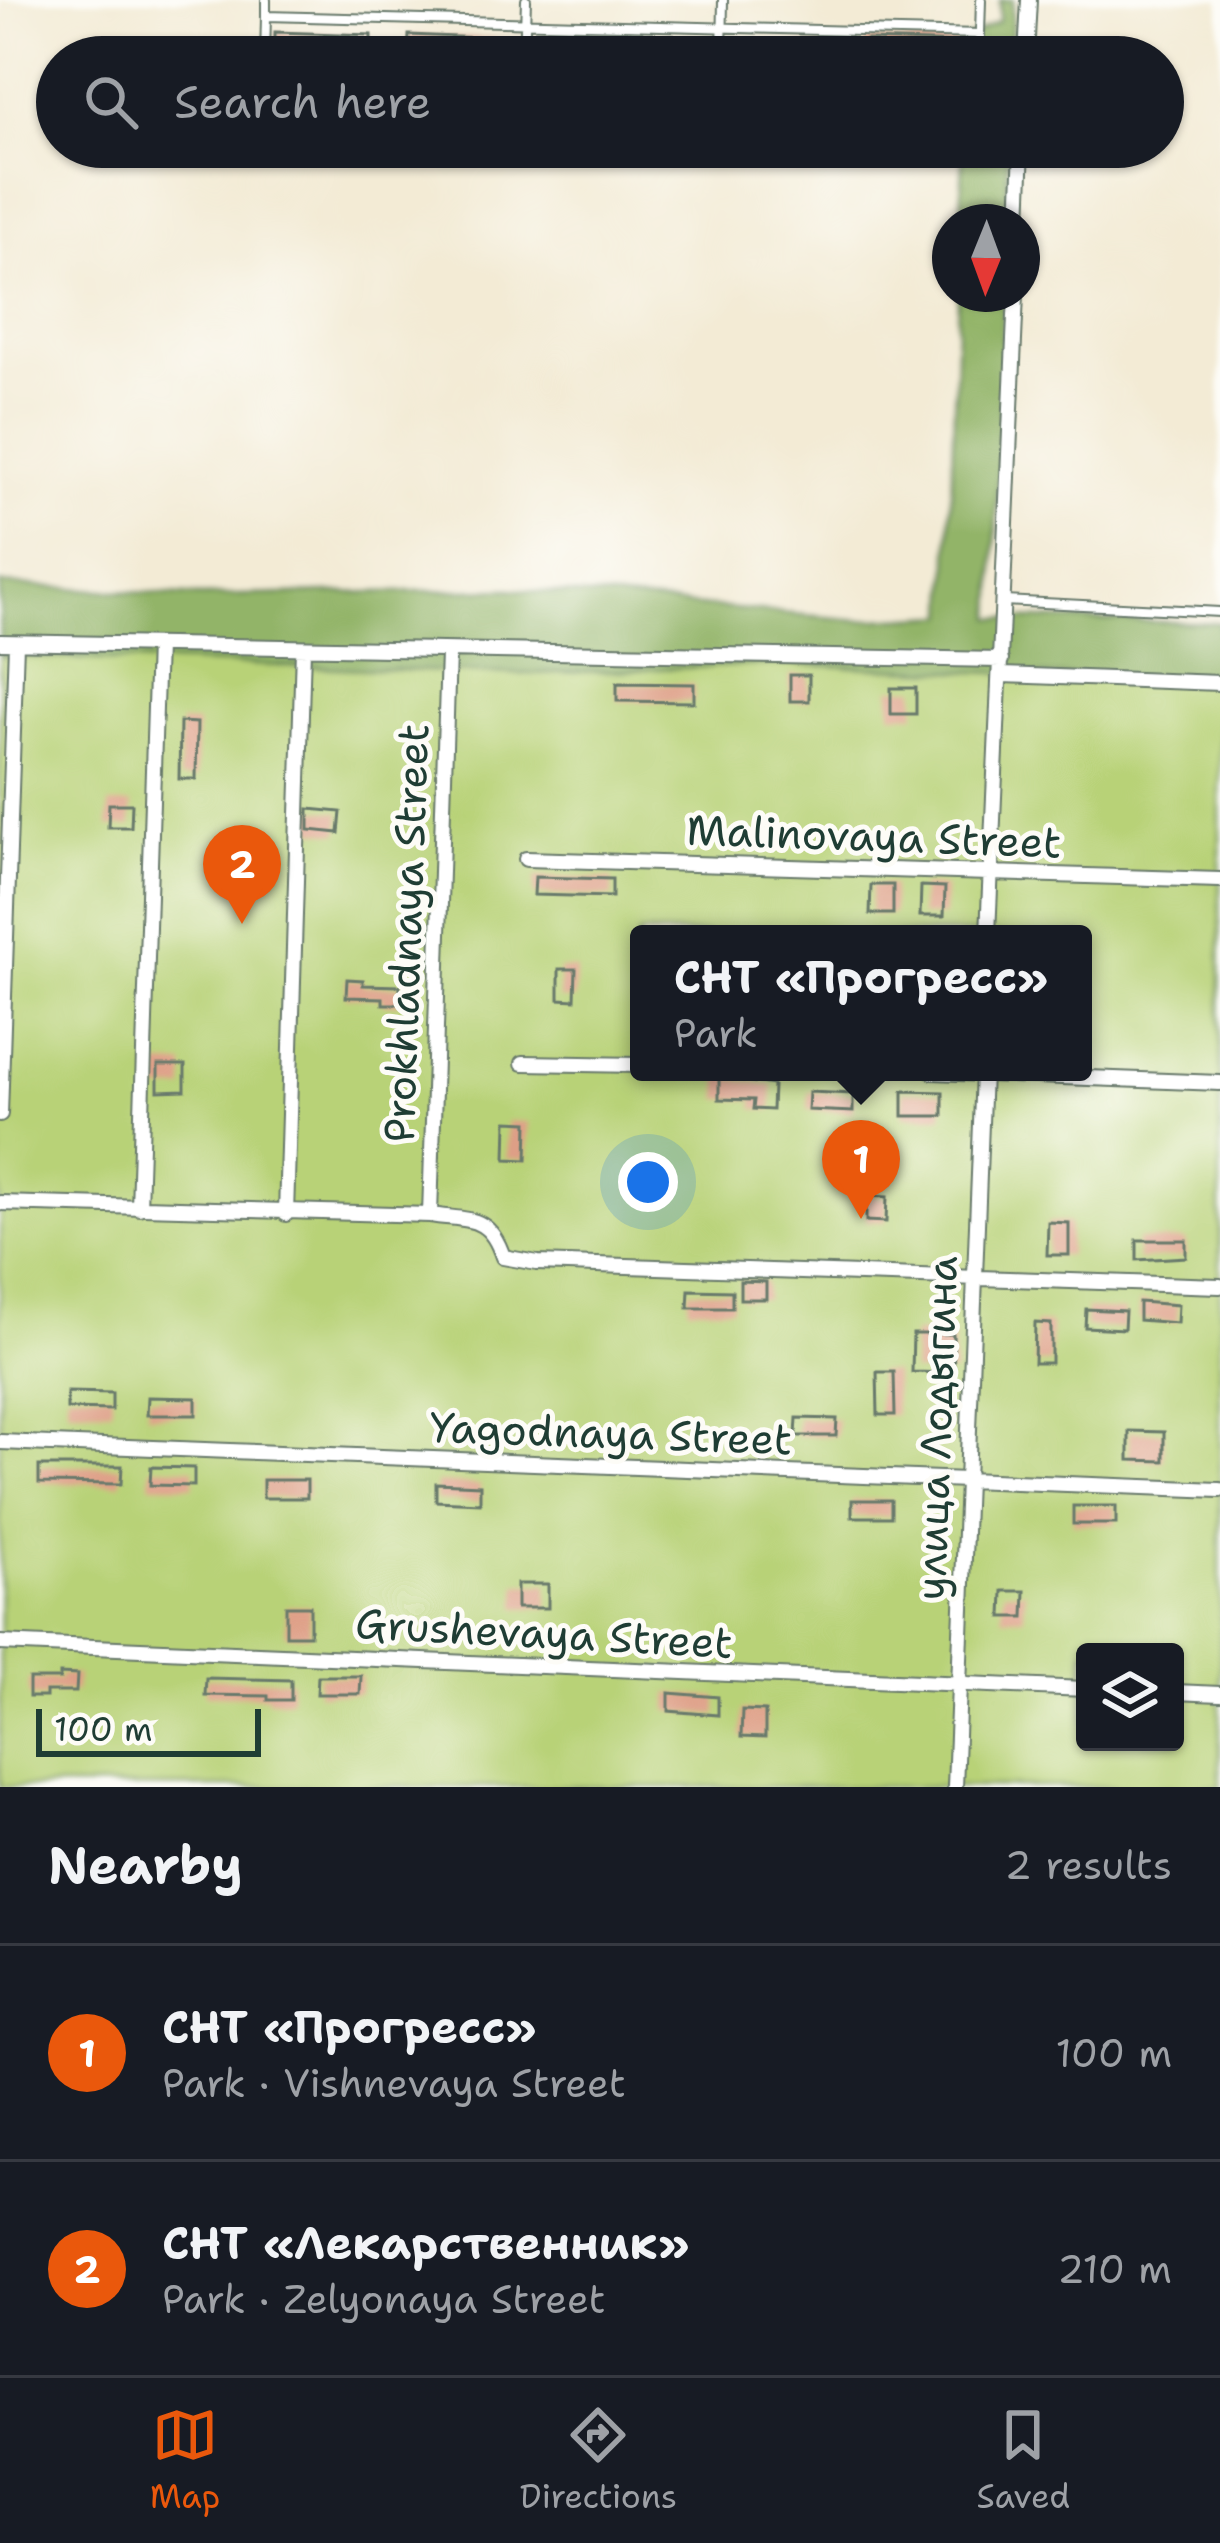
<!DOCTYPE html>
<html lang="en">
<head>
<meta charset="utf-8">
<style>
  :root { --surface:#171b24; --page:#242831; --text:#f1f3f6; --muted:#9ea1a6; --line:#363941; --accent:#ea580c }
  body { margin:0; font-family:"Shantell Sans",sans-serif; background:var(--page); color:var(--text) }
  .controls { position:absolute; right:36px; bottom:36px; display:grid; overflow:hidden; border-radius:12px; box-shadow:0 3px 9px #0004 }
  .controls button { width:108px; height:108px; display:grid; place-items:center; padding:0; border:0; border-bottom:3px solid var(--line); background:var(--surface); color:var(--text); font:60px sans-serif }
  .compass { position:absolute; left:932px; top:204px; width:108px; height:108px; border-radius:50%; background:var(--surface); box-shadow:0 3px 9px #0004; rotate:181deg }
  .scale { position:absolute; left:36px; bottom:30px; width:225px; box-sizing:border-box; padding-left:12px; border:6px solid #1f3d34; border-top:0; font-size:33px; line-height:42px; white-space:nowrap; color:#1f3d34; -webkit-text-stroke:9px #fdfcf7; paint-order:stroke }
  .you { position:absolute; left:648px; top:1182px; width:42px; height:42px; margin:-30px; border:9px solid #fff; border-radius:50%; background:#1a73e8; box-shadow:0 0 0 18px #1a73e833 }
  .badge { display:grid; place-items:center; width:78px; height:78px; border-radius:50%; background:var(--accent); color:#fff; font-size:39px; font-weight:700 }
  .pin { position:absolute; translate:-50% -99px; filter:drop-shadow(0 3px 6px #0008) }
  .pin::after { content:''; position:absolute; top:63px; width:42px; height:36px; background:inherit; clip-path:polygon(0 0,100% 0,50% 100%) }
  .popup { position:absolute; left:630px; top:925px; width:462px; height:156px; box-sizing:border-box; display:grid; place-content:center; border-radius:12px; background:var(--surface); filter:drop-shadow(0 3px 9px #0005); font-size:39px; white-space:nowrap; color:var(--muted) }
  .popup b { font-size:45px; color:var(--text) }
  .popup::after { content:''; position:absolute; left:50%; top:100%; margin-left:-24px; border:24px solid transparent; border-top-color:var(--surface) }
  .list { margin:0; padding:0; list-style:none }
  h2 { display:flex; justify-content:space-between; align-items:center; height:156px; margin:0; padding:0 48px; font-size:51px }
  h2 small { font-size:39px; font-weight:400; color:var(--muted) }
  .list li { display:grid; grid-template-columns:78px 1fr auto; gap:36px; align-items:center; box-sizing:border-box; height:216px; padding:0 48px; border-top:3px solid var(--line) }
  .list b { display:block; font-size:45px; white-space:nowrap }
  .list p { margin:0; font-size:39px; white-space:nowrap; color:var(--muted) }
  .list em { font-size:39px; font-style:normal; color:var(--muted) }
  .icon { flex:none; width:66px; height:66px; fill:none; stroke:currentColor; stroke-width:2; stroke-linecap:round; stroke-linejoin:round }
  .map { position:relative; flex:none; width:1220px; height:1787px; overflow:hidden }
  .search { position:absolute; background:var(--surface); box-shadow:0 3px 9px #0004; left:36px; right:36px; top:36px; height:132px; display:flex; align-items:center; gap:30px; box-sizing:border-box; padding:0 42px; border-radius:66px; color:var(--muted); font-size:45px }
  .sheet { height:588px; background:var(--surface) }
  nav { display:flex; justify-content:space-around; align-items:center; box-sizing:border-box; height:168px; border-top:3px solid var(--line); background:var(--surface); font-size:33px; color:var(--muted) }
  nav a { display:grid; justify-items:center; gap:6px }
  nav .on { color:var(--accent) }
  .map>svg:first-child { display:block }
  .green { fill:#b8d277; stroke:#6c8856; stroke-width:3; fill-rule:evenodd }
  .forest { fill:#92b468; stroke:#58784e; stroke-width:3 }
  .building { fill:#de9f86 }
  .lines { fill:none; stroke-linecap:round; stroke-linejoin:round }
  .service-casing { stroke:#697a6c; stroke-width:12 }
  .minor-casing { stroke:#697a6c; stroke-width:18 }
  .service { stroke:#fff; stroke-width:8 }
  .minor { stroke:#fff; stroke-width:14 }
  .labels { text-anchor:middle; stroke-width:10; stroke-linejoin:round; paint-order:stroke }
  .street-label { font-size:42px; fill:#1f3d34; stroke:#fdfcf7 }
</style>
</head>
<body>
<div class="map">
<svg width="1220" height="1787" viewBox="0 0 1220 1787">
  <rect width="100%" height="100%" fill="#fdfcf7"/>
  <filter id="ink" filterUnits="userSpaceOnUse"><feTurbulence type="fractalNoise" baseFrequency=".00833" numOctaves="2"/><feDisplacementMap in="SourceGraphic" scale="24" xChannelSelector="R" yChannelSelector="G"/><feConvolveMatrix kernelMatrix="1 2 1 2 8 2 1 2 1" color-interpolation-filters="sRGB"/></filter>
  <filter id="wash" filterUnits="userSpaceOnUse"><feTurbulence type="fractalNoise" baseFrequency=".004" numOctaves="4" result="noise"/><feDisplacementMap in="SourceGraphic" scale="48" xChannelSelector="R" yChannelSelector="G"/><feGaussianBlur stdDeviation="2.7" result="paint"/><feColorMatrix in="noise" values="0 0 0 0 0 0 0 0 0 0 0 0 0 0 0 0 0 1.4 0 .05"/><feComposite in="paint" operator="in"/></filter>
  <g filter="url(#wash)">
    <rect width="100%" height="100%" fill="#f3ebd5"/>
    <path class="green" d="M0,597L1220,673V1787H0ZM639,934H1083V1072H639ZM1085,1652H1175V1742H1085Z"/>
    <path class="forest" d="M1000,0H1013L1011,57H966L967,38L999,21Z
      M963,147H1008L1006,222H961Z
      M958,294H1004L993,618L1220,623V682L783,664L521,674L0,656V584L200,596L510,589L860,620L947,615Z"/>
    <g id="blocks">
      <path class="building" d="M275,32L371,35V57H275Z
        M409,35L504,39V57H408Z
        M866,40L962,43L961,57H865Z
        M740,43L842,47V57H739Z
        M790,675H809V701H790Z
        M617,683L694,684V702L617,701Z
        M891,688H916V714H891Z
        M180,722L197,723L196,779H179Z
        M109,804H132L131,827H108Z
        M309,809L341,812L339,833L309,830Z
        M535,877L612,879V897L534,895Z
        M871,885H893V914H870Z
        M921,886L945,887L944,916H920Z
        M559,969H576L575,1000L559,999Z
        M347,979L363,980V985L400,986L399,1004H383V998L346,997Z
        M158,1065H185V1090L158,1091Z
        M719,1077L773,1085L772,1110L753,1109L754,1100L719,1099Z
        M903,1091L943,1092V1116H903Z
        M809,1092L853,1094V1112L808,1110Z
        M507,1121L528,1122L527,1160L506,1159Z
        M866,1196L887,1197L886,1222L866,1221Z
        M1048,1222L1069,1223V1255H1047Z
        M1137,1240H1186V1257L1137,1260Z
        M740,1281L766,1282V1299H740Z
        M689,1290L732,1291V1308H688Z
        M1139,1302L1178,1305L1177,1323L1139,1320Z
        M1086,1309L1125,1311L1124,1329L1085,1327Z
        M1035,1323L1051,1324V1363H1034Z
        M913,1334H953L954,1373L912,1372Z
        M877,1372H894L895,1415H878Z
        M67,1392L112,1393V1410L67,1409Z
        M148,1397L196,1398V1415H147Z
        M797,1418L837,1419L836,1436H796Z
        M1129,1431L1164,1432V1461L1129,1460Z
        M39,1466H122L121,1484L39,1483Z
        M151,1467L194,1468V1486L150,1485Z
        M263,1480H307V1498H263Z
        M436,1483L480,1485V1503L436,1501Z
        M852,1500H891V1517H852Z
        M1073,1506H1116V1524H1073Z
        M517,1584H548V1608H517Z
        M1003,1591H1025L1024,1617H1002Z
        M286,1606H310V1635H286Z
        M60,1674L77,1675L76,1692H46V1697H29V1679H60Z
        M318,1676H361L360,1694H317Z
        M206,1678L291,1680V1700H268V1696L205,1695Z
        M669,1693L718,1697V1715L669,1711Z
        M742,1710L765,1711V1738L741,1737Z"/>
    </g>
  </g>
  <g filter="url(#ink)">
    <use href="#blocks" fill-opacity="0" stroke="#697a6c" stroke-width="3"/>
    <g class="lines">
      <g class="service-casing">
        <path id="service" d="M266,0V16L980,34L981,0
          M265,57L266,16
          M524,57L526,0
          M722,57L723,0
          M980,57V34
          M1004,601L1220,612"/>
      </g>
      <g class="minor-casing">
        <path id="minor" d="M1026,57L1029,0
          M1019,222L1022,147
          M0,642L1001,660
          M1001,675L1220,683
          M526,859L1220,880
          M988,934L1016,294
          M523,1063L639,1065
          M933,1072L1220,1083
          M0,1114L16,643
          M0,1203L430,1215C469,1221 489,1214 503,1257L537,1263L1220,1286
          M139,1208L157,645
          M286,1214L303,648
          M430,1215L448,653
          M0,1442L1220,1490
          M0,1643L1085,1689
          M1175,1692L1220,1694
          M955,1787L983,1072"/>
      </g>
      <use href="#service" class="service"/>
      <use href="#minor" class="minor"/>
    </g>
  </g>
  <g class="labels">
    <g class="street-label">
      <text transform="translate(874 836) rotate(2)" y="15">Malinovaya Street</text>
      <text transform="translate(406 933) rotate(-88)" y="15">Prokhladnaya Street</text>
      <text transform="translate(936 1428) rotate(-88)" y="15">улица Лодыгина</text>
      <text transform="translate(611 1433) rotate(2)" y="15">Yagodnaya Street</text>
      <text transform="translate(544 1633) rotate(3)" y="15">Grushevaya Street</text>
    </g>
  </g>
</svg>
<div class="controls">
<button><svg class="icon" aria-label="layers" viewBox="0 0 24 24"><path d="M12 4l9 5-9 5-9-5zM3 14l9 5 9-5"/></svg></button>
</div>
<svg class="compass" viewBox="-18 -18 36 36"><path d="M0-13l5 13h-10z" fill="#e53935"/><path d="M0 13l5-13h-10z" fill="#9ea1a6"/></svg>
<div class="scale">100 m</div>
<div class="you"></div>
<div class="pin badge" style="left:861px;top:1219px">1</div>
<div class="popup"><b>СНТ «Прогресс»</b>Park</div>
<div class="pin badge" style="left:242px;top:924px">2</div>
<div class="search"><svg class="icon" aria-label="search" viewBox="0 0 24 24"><circle cx="10" cy="10" r="6"/><path d="M15 15l6 6"/></svg>Search here</div>
</div>
<section class="sheet">
<h2>Nearby<small>2 results</small></h2>
<ul class="list">
<li><span class="badge">1</span><div><b>СНТ «Прогресс»</b><p>Park · Vishnevaya Street</p></div><em>100 m</em></li>
<li><span class="badge">2</span><div><b>СНТ «Лекарственник»</b><p>Park · Zelyonaya Street</p></div><em>210 m</em></li>
</ul>
</section>
<nav>
<a class="on"><svg class="icon" aria-label="map" viewBox="0 0 24 24"><path d="M3 6l6-2 6 2 6-2v14l-6 2-6-2-6 2zM9 4v14M15 6v14"/></svg>Map</a>
<a><svg class="icon" aria-label="directions" viewBox="0 0 24 24"><path d="M12 3l9 9-9 9-9-9zM9 14v-3h6M13 9l2 2-2 2"/></svg>Directions</a>
<a><svg class="icon" aria-label="saved" viewBox="0 0 24 24"><path d="M7 4h10v16l-5-4-5 4z"/></svg>Saved</a>
</nav>
</body>
</html>
